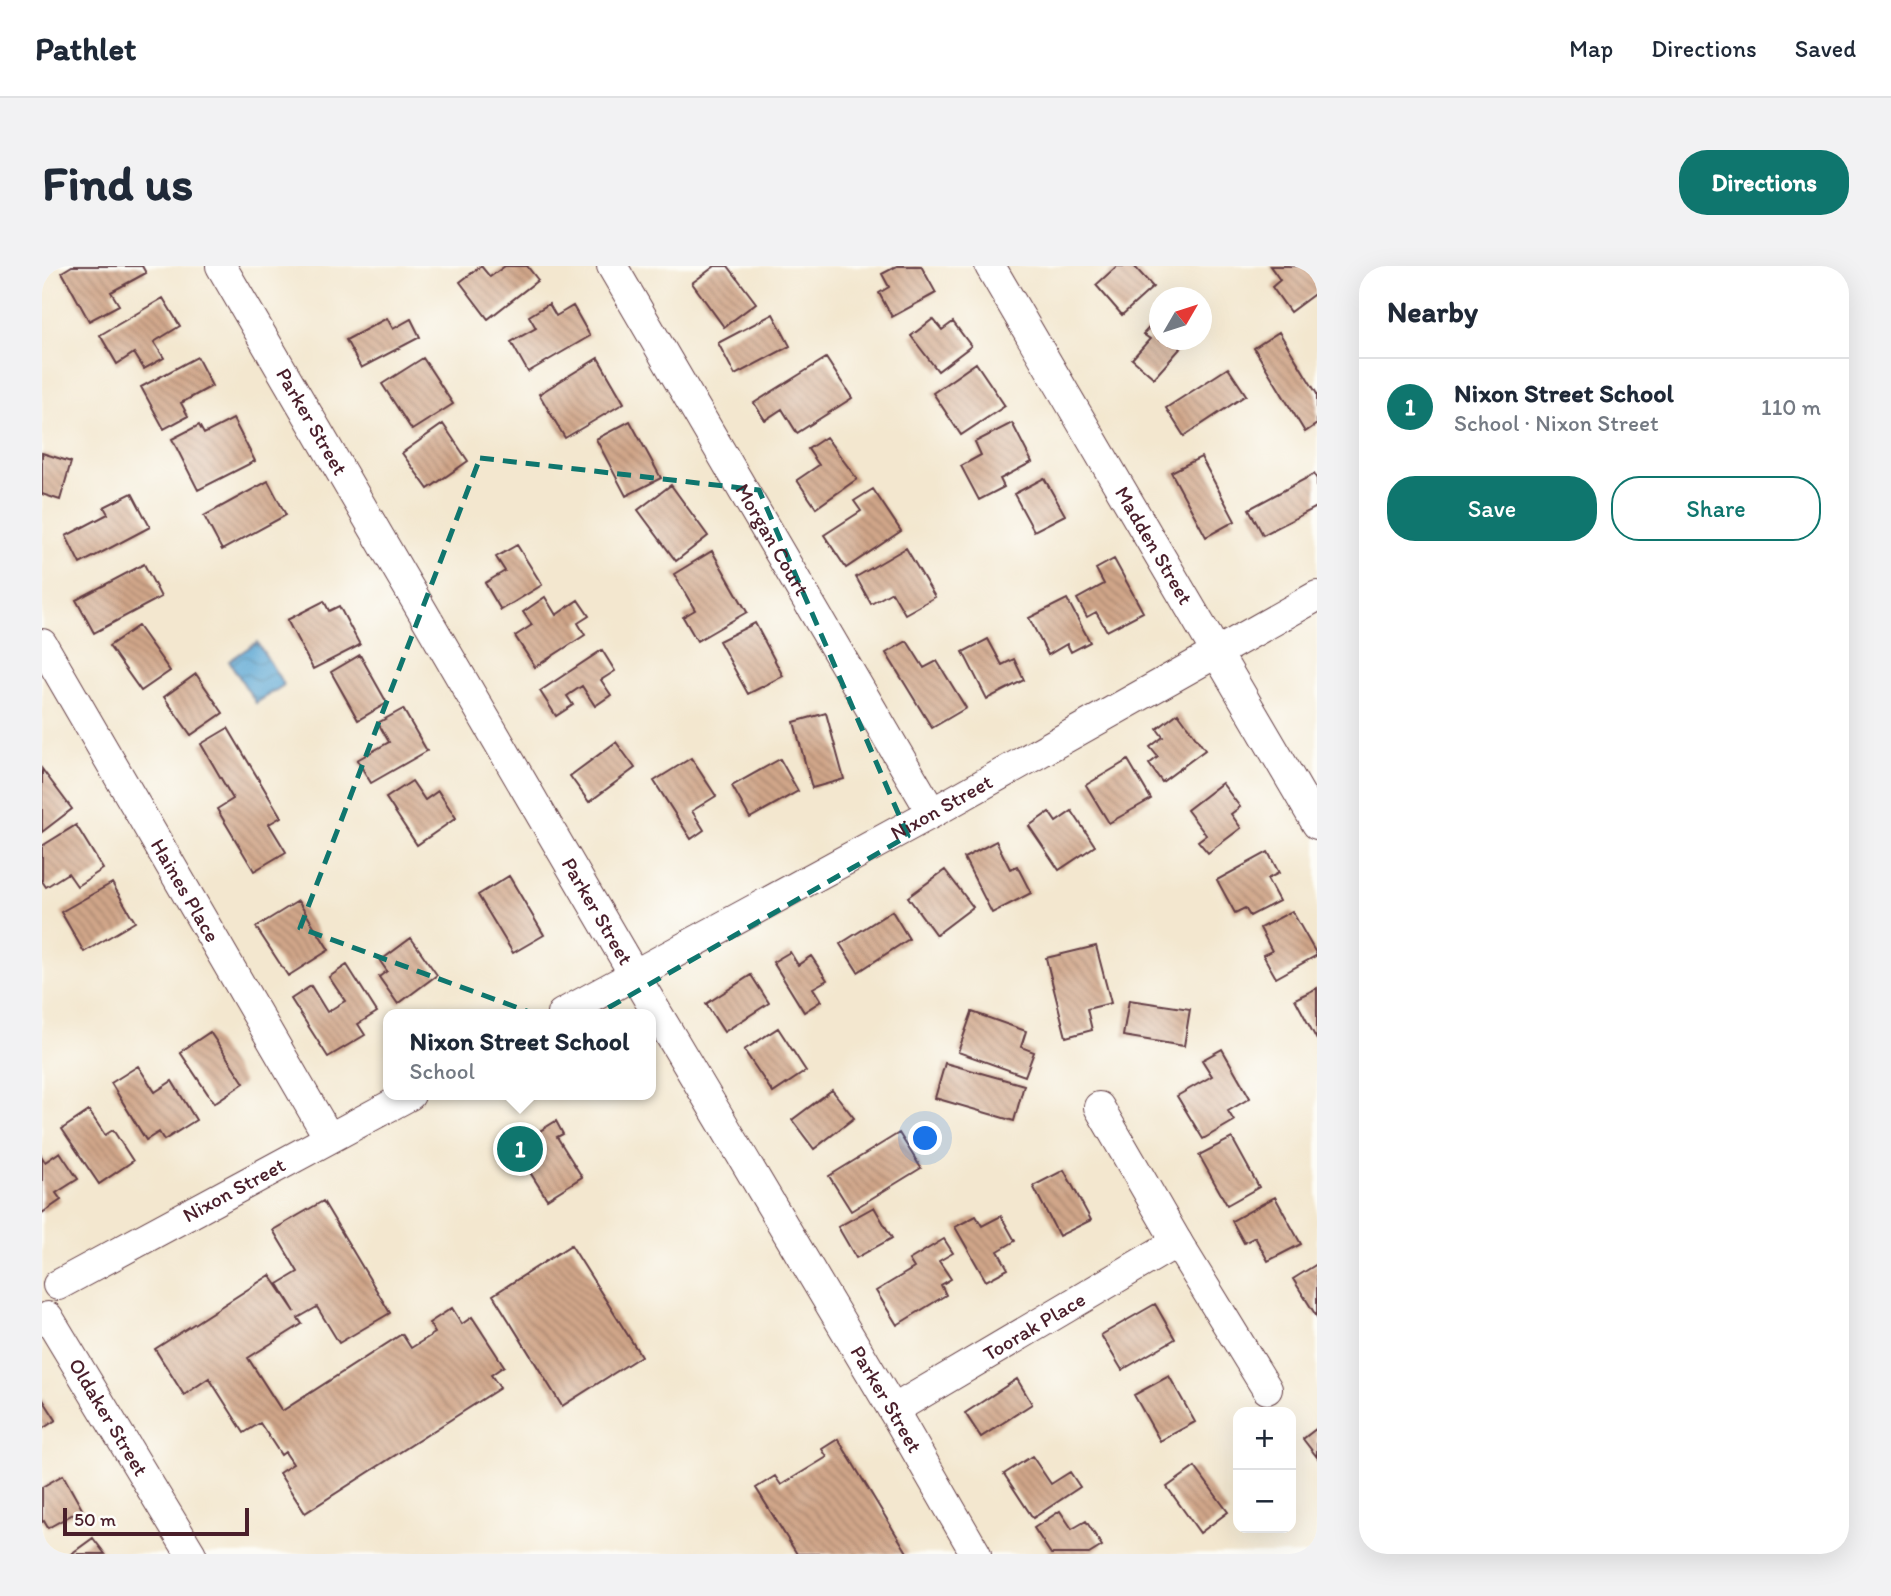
<!DOCTYPE html>
<html lang="en">
<head>
<meta charset="utf-8">
<style>
  :root { --surface:#fff; --page:#f2f2f3; --text:#1f2937; --muted:#747a83; --line:#e0e1e3; --accent:#0f766e }
  body { margin:0; font-family:Itim,sans-serif; background:var(--page); color:var(--text) }
  .controls { position:absolute; right:21px; bottom:21px; display:grid; overflow:hidden; border-radius:14px; box-shadow:0 7px 28px #0002 }
  .controls button { width:63px; height:63px; display:grid; place-items:center; padding:0; border:0; border-bottom:2px solid var(--line); background:var(--surface); color:var(--text); font:35px sans-serif }
  .compass { position:absolute; left:1107px; top:21px; width:63px; height:63px; border-radius:50%; background:var(--surface); box-shadow:0 7px 28px #0002; rotate:51deg }
  .scale { position:absolute; left:21px; bottom:18px; width:186px; box-sizing:border-box; padding-left:7px; border:4px solid #4a1f2b; border-top:0; font-size:19px; line-height:24px; white-space:nowrap; color:#4a1f2b; -webkit-text-stroke:5px #fdfcf7; paint-order:stroke }
  .you { position:absolute; left:884px; top:873px; width:24px; height:24px; margin:-18px; border:5px solid #fff; border-radius:50%; background:#1a73e8; box-shadow:0 0 0 10px #1a73e833 }
  .badge { display:grid; place-items:center; width:46px; height:46px; border-radius:50%; background:var(--accent); color:#fff; font-size:23px; font-weight:700 }
  .pin { position:absolute; translate:-50% -50%; border:4px solid #fff; box-shadow:0 2px 7px #0006 }
  .popup { position:absolute; left:341px; top:743px; width:273px; height:91px; box-sizing:border-box; display:grid; place-content:center; border-radius:14px; background:var(--surface); filter:drop-shadow(0 2px 5px #0005); font-size:23px; white-space:nowrap; color:var(--muted) }
  .popup b { font-size:26px; color:var(--text) }
  .popup::after { content:''; position:absolute; left:50%; top:100%; margin-left:-14px; border:14px solid transparent; border-top-color:var(--surface) }
  .list { margin:0; padding:0; list-style:none }
  h2 { display:flex; justify-content:space-between; align-items:center; height:91px; margin:0; padding:0 28px; font-size:30px }
  h2 small { font-size:23px; font-weight:400; color:var(--muted) }
  .list li { display:grid; grid-template-columns:46px 1fr auto; gap:21px; align-items:center; box-sizing:border-box; height:98px; padding:0 28px; border-top:2px solid var(--line) }
  .list b { display:block; font-size:26px; white-space:nowrap }
  .list p { margin:0; font-size:23px; white-space:nowrap; color:var(--muted) }
  .list em { font-size:23px; font-style:normal; color:var(--muted) }
  .actions { display:flex; gap:14px; padding:21px 28px }
  .actions a { flex:1; padding:16px 0; border:2px solid var(--accent); border-radius:28px; text-align:center; font-size:24px; color:var(--accent) }
  .actions .main { background:var(--accent); color:#fff }
  .map { position:relative; flex:none; width:1275px; height:1288px; overflow:hidden; border-radius:28px }
  header { display:flex; align-items:center; gap:42px; box-sizing:border-box; height:98px; padding:0 35px; background:var(--surface); border-bottom:2px solid var(--line) }
  header strong { font-size:33px }
  nav { display:flex; gap:38px; margin-inline-start:auto; font-size:24px }
  .intro { display:flex; align-items:center; justify-content:space-between; box-sizing:border-box; height:168px; padding:0 42px }
  h1 { margin:0; font-size:49px }
  .button { padding:18px 32px; border-radius:28px; background:var(--accent); color:#fff; font-size:24px; font-weight:700 }
  main { display:flex; gap:42px; padding:0 42px }
  aside { flex:1; background:var(--surface); border-radius:28px; box-shadow:0 7px 28px #0002 }
  .map>svg:first-child { display:block }
  .water { fill:url(#water-waves); stroke:#52627f; stroke-width:2 }
  .building { fill:url(#building-back-hatch) }
  .lines { fill:none; stroke-linecap:round; stroke-linejoin:round }
  .minor-casing { stroke:#633d44; stroke-width:32 }
  .minor { stroke:#fff; stroke-width:30 }
  .marked { fill:none; stroke:#0f766e; stroke-width:5; stroke-dasharray:14 9; stroke-linejoin:round }
  .labels { text-anchor:middle; stroke-width:6; stroke-linejoin:round; paint-order:stroke }
  .street-label { font-size:21px; fill:#4a1f2b; stroke:#fdfcf7 }
</style>
</head>
<body>
<header>
<strong>Pathlet</strong>
<nav><a>Map</a><a>Directions</a><a>Saved</a></nav>
</header>
<div class="intro"><h1>Find us</h1><a class="button">Directions</a></div>
<main>
<div class="map">
<svg width="1275" height="1288" viewBox="0 0 1275 1288">
  <defs>
    <pattern id="water-waves" width="16" height="10" patternUnits="userSpaceOnUse" patternTransform="scale(1.75)"><rect width="16" height="10" fill="#5aa6d3"/><path d="M0 5q4-4 8 0t8 0" fill="none" stroke="#4c87ab"/></pattern>
    <pattern id="building-back-hatch" width="6" height="6" patternUnits="userSpaceOnUse" patternTransform="scale(1.75)"><rect width="6" height="6" fill="#d0a689"/><path d="M-1 5l2 2M0 0l6 6M5-1l2 2" fill="none" stroke="#ab8770"/></pattern>
  </defs>
  <rect width="100%" height="100%" fill="#fdfcf7"/>
  <filter id="ink" filterUnits="userSpaceOnUse"><feTurbulence type="fractalNoise" baseFrequency=".0143" numOctaves="2"/><feDisplacementMap in="SourceGraphic" scale="14" xChannelSelector="R" yChannelSelector="G"/><feConvolveMatrix kernelMatrix="1 2 1 2 8 2 1 2 1" color-interpolation-filters="sRGB"/></filter>
  <filter id="wash" filterUnits="userSpaceOnUse"><feTurbulence type="fractalNoise" baseFrequency=".00686" numOctaves="4" result="noise"/><feDisplacementMap in="SourceGraphic" scale="28" xChannelSelector="R" yChannelSelector="G"/><feGaussianBlur stdDeviation="1.57" result="paint"/><feColorMatrix in="noise" values="0 0 0 0 0 0 0 0 0 0 0 0 0 0 0 0 0 1.4 0 .05"/><feComposite in="paint" operator="in"/></filter>
  <g filter="url(#wash)">
    <rect width="100%" height="100%" fill="#f3e7cf"/>
    <path class="water" d="M215,376L242,419L214,437L187,395Z"/>
    <g id="blocks">
      <path class="building" d="M30,0H100L104,7L69,26L77,39L47,55L20,6Z
        M439,0L448,11L463,0H485L496,14L446,53L418,16Z
        M673,0H686L714,37L682,61L650,17Z
        M855,0H879L894,27L850,51L837,27L847,21L840,8Z
        M1075,0H1092L1111,21L1080,49L1054,19Z
        M1228,0H1266L1275,13V26L1248,46L1230,21L1238,14Z
        M121,32L138,60L112,76L122,92L102,103L92,87L75,98L58,69Z
        M507,38L514,50L531,40L548,70L486,106L469,76L494,62L487,50Z
        M731,48L748,80L693,109L676,77Z
        M1118,50V74L1145,75L1112,112L1090,93L1108,73L1101,68Z
        M345,52L351,63L369,53L378,71L319,102L304,74Z
        M891,53L900,64L911,56L929,80L896,105L869,70Z
        M1237,66L1275,128V158L1263,166L1212,82Z
        M155,91L170,120L139,137L146,150L122,163L99,121Z
        M381,92L411,138L370,164L340,118Z
        M556,92L582,137L523,172L497,128Z
        M784,92L810,132L755,167L740,143L723,154L712,137Z
        M934,97L963,140L919,169L891,127Z
        M1186,102L1204,129L1142,170L1124,142Z
        M191,153L213,195L156,224L130,173L157,159L162,168Z
        M588,155L619,212L584,230L554,173Z
        M970,157L990,196L958,213L962,221L937,234L919,200L939,189L933,176Z
        M401,158L426,195L386,223L360,187Z
        M784,171L815,213L774,242L755,214L777,199L766,183Z
        M0,187L29,196L18,234L0,228Z
        M1159,191L1193,255L1164,271L1129,206Z
        M1272,208L1275,213V241L1221,269L1207,243Z
        M1002,212L1023,249L992,265L972,228Z
        M226,215L244,249L180,284L162,250Z
        M629,219L666,270L634,295L596,244Z
        M831,223L859,265L804,302L782,269L819,245L812,235Z
        M90,227L108,261L38,298L24,270L66,248L62,241Z
        M475,279L500,319L459,344L443,317L463,305L454,291Z
        M864,282L893,331L863,348L850,326L829,338L814,311Z
        M670,285L705,346L655,375L641,351L653,344L632,308Z
        M1072,293L1101,346L1065,365L1054,346L1045,351L1035,333L1062,318L1054,303Z
        M102,298L119,331L52,367L34,334Z
        M503,331L514,349L536,334L547,350L536,357L543,369L493,401L473,370L490,359L481,346Z
        M1025,333L1048,376L1029,386L1025,378L1006,389L987,352Z
        M282,335L287,345L297,340L318,379L271,403L245,354Z
        M713,357L741,410L706,428L677,375Z
        M96,360L128,405L99,425L67,380Z
        M946,373L960,399L972,393L982,414L945,433L921,386Z
        M865,375L882,402L895,395L924,442L890,462L844,387Z
        M560,384L573,405L559,414L569,429L553,440L540,420L525,430L531,439L514,450L498,425Z
        M318,389L345,437L316,454L289,406Z
        M154,408L181,447L149,469L122,431Z
        M361,443L385,485L329,517L315,494L347,476L336,457Z
        M784,447L802,513L770,522L752,456Z
        M1136,447L1163,484L1120,516L1107,498L1116,491L1108,481L1121,471L1115,463Z
        M186,462L239,551L227,558L244,586L212,605L175,543L191,533L159,478Z
        M574,476L593,502L547,536L528,510Z
        M649,492L674,530L650,545L662,564L649,573L612,515Z
        M738,493L756,525L708,552L690,520Z
        M1086,494L1109,533L1067,557L1044,519Z
        M0,503L30,543L0,566Z
        M370,515L383,534L396,525L414,552L375,579L344,532Z
        M1180,517L1198,541L1189,548L1199,562L1166,587L1156,575L1164,569L1145,544Z
        M1030,545L1053,580L1017,604L987,560L1007,546L1014,556Z
        M34,559L61,603L35,620L26,607L4,621L0,615V580Z
        M954,575L968,603L975,600L989,627L950,647L922,592Z
        M1226,586L1237,607L1225,613L1237,635L1208,650L1203,642L1193,647L1175,614Z
        M903,604L931,641L894,669L866,631Z
        M467,610L502,669L471,687L436,629Z
        M70,617L93,656L42,686L19,646Z
        M256,635L287,684L246,710L214,661Z
        M850,645L867,673L816,706L798,678Z
        M1250,645L1275,689L1234,712L1221,689L1230,685L1218,662Z
        M369,672L395,709L356,738L337,711L345,705L338,695Z
        M1054,680L1069,737L1045,743L1050,764L1024,771L1004,692Z
        M748,686L756,699L769,690L785,714L771,722L779,735L762,746L731,696Z
        M305,699L335,746L316,758L323,769L286,791L249,733L269,720L285,746L303,735L287,711Z
        M709,709L727,737L682,766L664,738Z
        M1275,722V774L1253,733Z
        M1087,734L1148,743L1142,780L1081,770Z
        M930,746L984,765L979,781L992,786L983,810L916,786Z
        M736,762L764,805L731,827L702,784Z
        M168,766L202,817L172,837L138,786Z
        M1180,783L1208,832L1186,845L1192,855L1161,873L1135,830L1170,810L1160,794Z
        M903,797L982,819L972,855L893,832Z
        M96,800L113,826L130,815L154,854L122,874L117,866L104,874L69,817Z
        M790,824L812,852L772,883L750,854Z
        M47,845L63,869L71,864L91,895L57,918L20,863Z
        M514,855L521,868L515,871L540,911L505,933L472,881Z
        M857,867L879,902L809,945L787,910Z
        M1190,872L1217,921L1185,939L1157,889Z
        M18,886L36,913L14,927L19,934L0,947V891L3,896Z
        M1022,904L1049,954L1017,970L991,920Z
        M1233,931L1259,978L1226,995L1213,971L1202,977L1190,955Z
        M281,935L348,1047L297,1077L275,1041L256,1052L260,1058L206,1092L240,1145L360,1068L369,1082L393,1067L387,1057L410,1042L420,1058L430,1051L462,1100L449,1109L458,1122L263,1247L237,1207L251,1198L243,1186L239,1189L218,1157L202,1167L167,1112L142,1129L113,1083L228,1009L253,1046L236,1018L256,1006L231,964Z
        M832,941L850,972L814,992L796,961Z
        M934,950L940,960L959,950L973,975L956,985L966,1003L944,1015L913,961Z
        M902,973L911,987L897,995L909,1013L899,1019L904,1029L855,1059L834,1025L872,1002L867,994Z
        M529,979L599,1090L520,1140L451,1029Z
        M1275,998V1051L1251,1013Z
        M1113,1038L1133,1073L1080,1104L1059,1069Z
        M1127,1110L1153,1156L1118,1175L1092,1129Z
        M975,1113L990,1138L939,1171L923,1147Z
        M0,1132L14,1154L0,1163Z
        M1275,1162V1191L1261,1173Z
        M796,1173L866,1288H755L714,1222L733,1210L739,1219L785,1191L780,1183Z
        M990,1190L1009,1218L1028,1206L1038,1221L991,1252L962,1208Z
        M1153,1201L1186,1246L1158,1267L1125,1221Z
        M21,1209L40,1243L6,1262L2,1255L0,1256V1221Z
        M1018,1245L1030,1263L1044,1255L1060,1280L1047,1288H1009L992,1262Z
        M51,1272L63,1288H29Z"/>
    </g>
  </g>
  <g filter="url(#ink)">
    <use href="#blocks" fill-opacity="0" stroke="#633d44" stroke-width="2"/>
    <g class="lines">
      <g class="minor-casing">
        <g id="minor">
          <path id="s1" d="M179,0L593,710L851,1144L934,1288"/>
          <path id="s2" d="M570,0L890,547"/>
          <path id="s3" d="M948,0L1275,558"/>
          <path id="s4" d="M0,378L287,872"/>
          <path id="s5" d="M520,748L890,547L1275,330"/>
          <path d="M1057,841L1135,976L1225,1123"/>
          <path id="s6" d="M16,1019L368,829"/>
          <path id="s7" d="M6,1051L149,1288"/>
          <path id="s8" d="M851,1144L1135,976"/>
        </g>
      </g>
      <use href="#minor" class="minor"/>
    </g>
  </g>
  <path class="marked" d="M438,192L717,224L866,570L531,762L258,662Z"/>
  <g class="labels">
    <g class="street-label">
      <text dy="7" stroke="none"><textPath href="#s1" startOffset="180">Parker Street</textPath></text>
      <text dy="7" stroke="none"><textPath href="#s2" startOffset="317">Morgan Court</textPath></text>
      <text dy="7" stroke="none"><textPath href="#s3" startOffset="324">Madden Street</textPath></text>
      <text dy="7" stroke="none"><textPath href="#s5" startOffset="432">Nixon Street</textPath></text>
      <text dy="7" stroke="none"><textPath href="#s4" startOffset="285">Haines Place</textPath></text>
      <text dy="7" stroke="none"><textPath href="#s1" startOffset="747">Parker Street</textPath></text>
      <text dy="7" stroke="none"><textPath href="#s6" startOffset="200">Nixon Street</textPath></text>
      <text dy="7" stroke="none"><textPath href="#s8" startOffset="164">Toorak Place</textPath></text>
      <text dy="7" stroke="none"><textPath href="#s1" startOffset="1314">Parker Street</textPath></text>
      <text dy="7" stroke="none"><textPath href="#s7" startOffset="117">Oldaker Street</textPath></text>
    </g>
  </g>
</svg>
<div class="controls">
<button>+</button>
<button>−</button>
</div>
<svg class="compass" viewBox="-18 -18 36 36"><path d="M0-13l5 13h-10z" fill="#e53935"/><path d="M0 13l5-13h-10z" fill="#747a83"/></svg>
<div class="scale">50 m</div>
<div class="you"></div>
<div class="pin badge" style="left:478px;top:883px">1</div>
<div class="popup"><b>Nixon Street School</b>School</div>
</div>
<aside>
<h2>Nearby<small></small></h2>
<ul class="list">
<li><span class="badge">1</span><div><b>Nixon Street School</b><p>School · Nixon Street</p></div><em>110 m</em></li>
</ul>
<div class="actions"><a class="main">Save</a><a>Share</a></div>
</aside>
</main>
</body>
</html>
